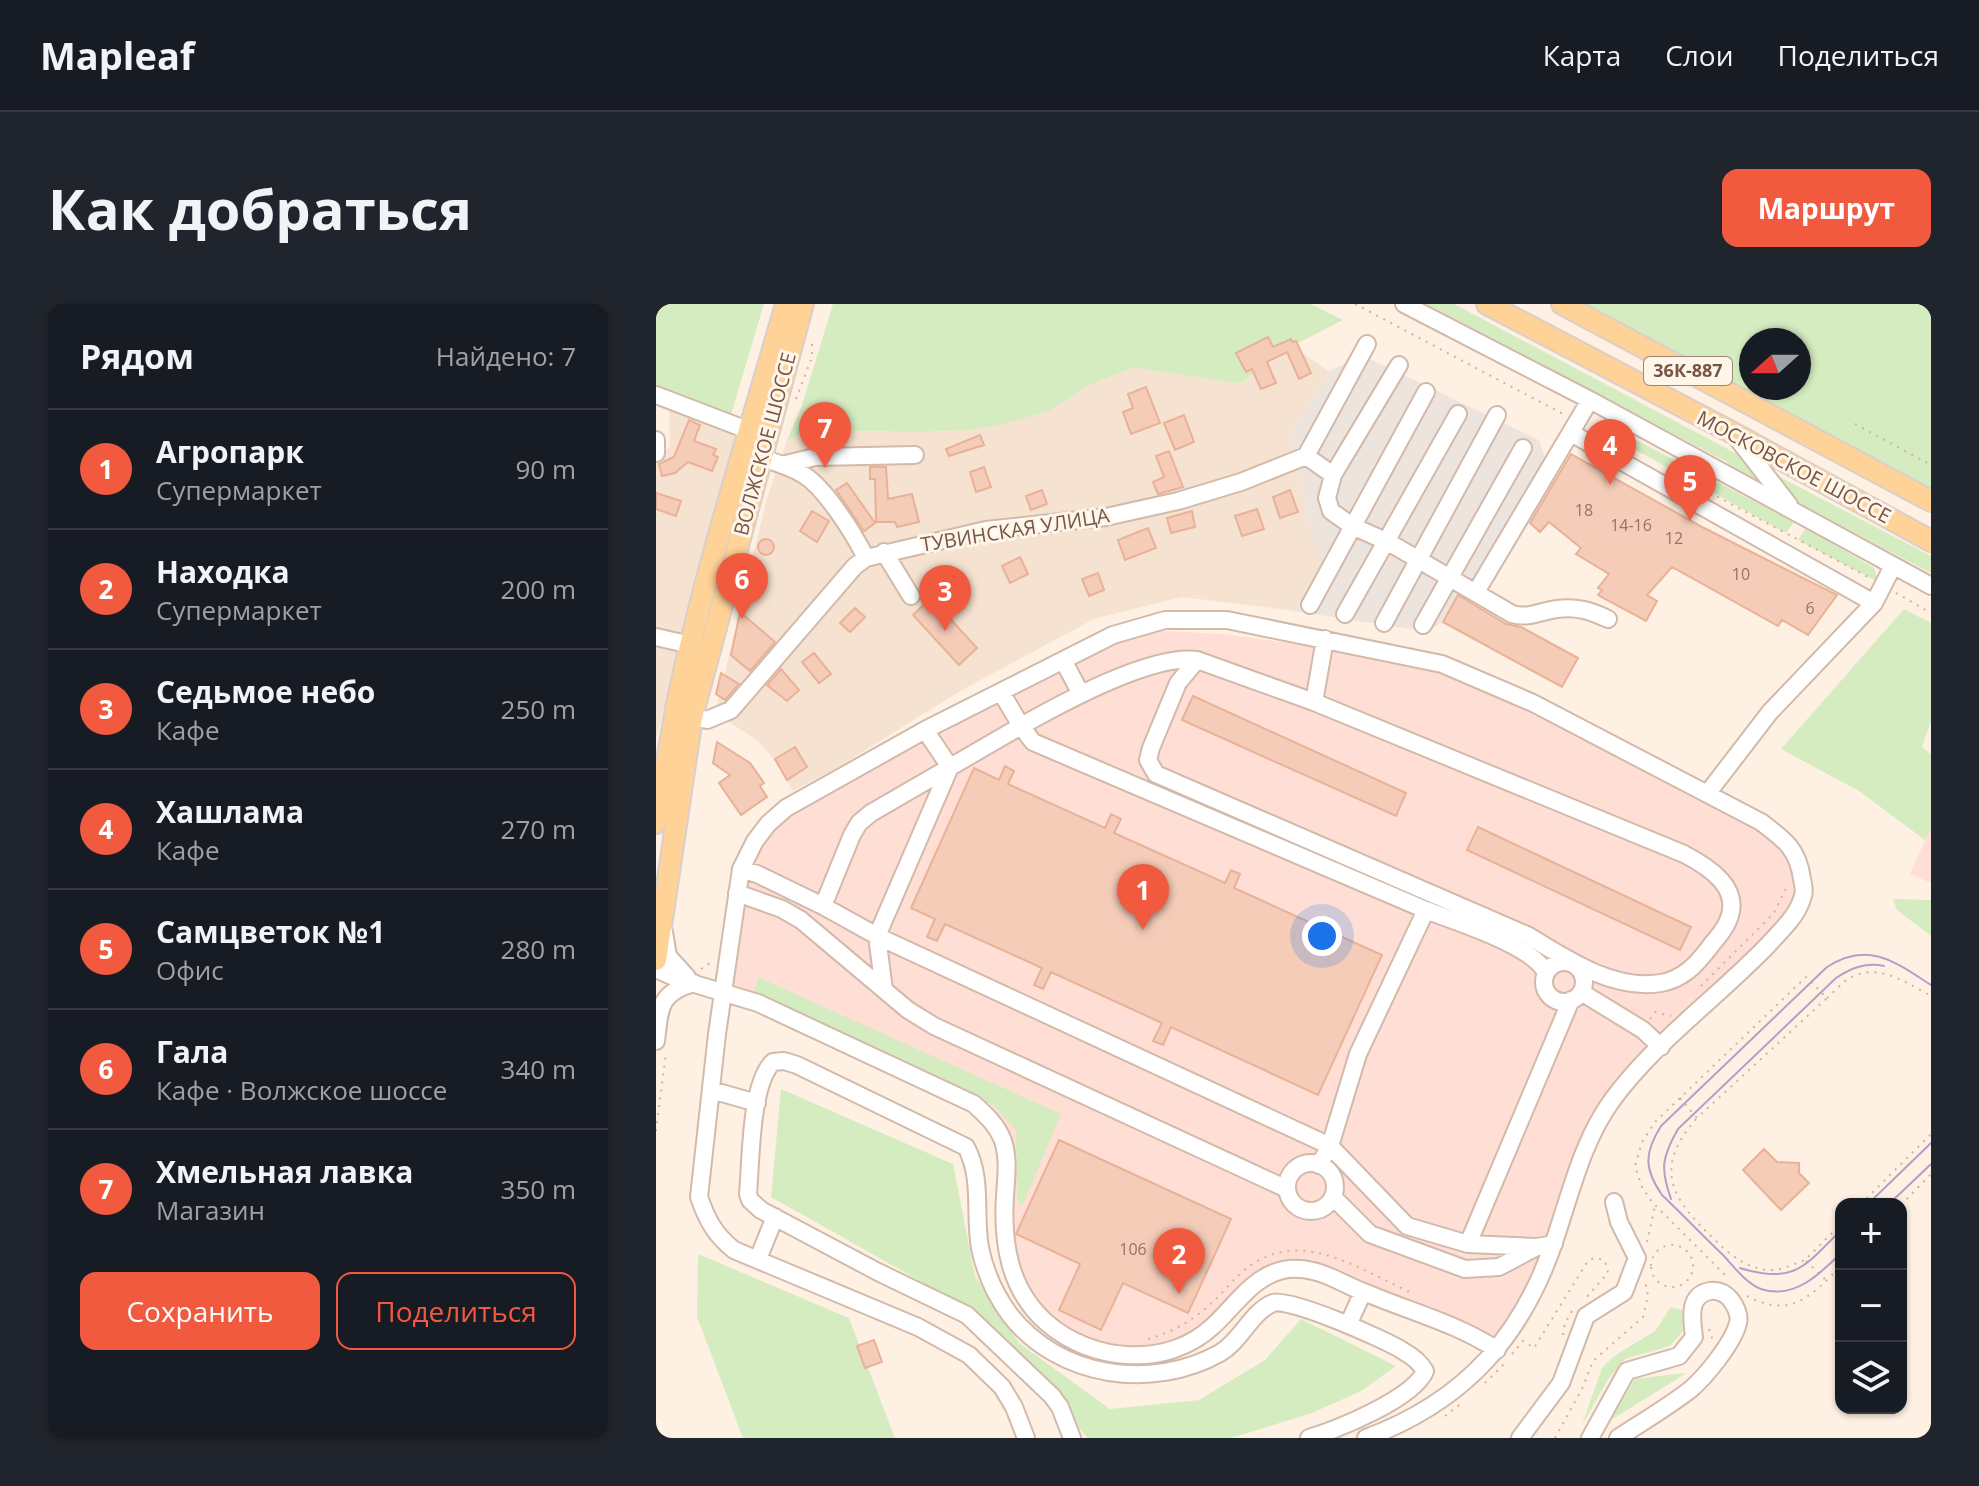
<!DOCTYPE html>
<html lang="ru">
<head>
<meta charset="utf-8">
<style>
  :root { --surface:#171b24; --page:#20242c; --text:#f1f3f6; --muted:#9ea1a6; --line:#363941; --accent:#f15a3f }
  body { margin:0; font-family:"Open Sans",sans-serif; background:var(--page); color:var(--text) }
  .controls { position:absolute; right:24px; bottom:24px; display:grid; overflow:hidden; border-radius:16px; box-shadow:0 2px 6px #0004 }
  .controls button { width:72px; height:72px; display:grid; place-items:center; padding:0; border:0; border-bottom:2px solid var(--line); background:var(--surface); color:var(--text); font:40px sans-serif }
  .compass { position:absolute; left:1083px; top:24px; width:72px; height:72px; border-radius:50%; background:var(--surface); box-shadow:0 2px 6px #0004; rotate:249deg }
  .you { position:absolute; left:666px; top:632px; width:28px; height:28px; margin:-20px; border:6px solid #fff; border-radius:50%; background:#1a73e8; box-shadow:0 0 0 12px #1a73e833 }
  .badge { display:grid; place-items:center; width:52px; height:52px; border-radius:50%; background:var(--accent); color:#fff; font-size:26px; font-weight:700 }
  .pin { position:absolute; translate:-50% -66px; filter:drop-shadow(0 2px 4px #0008) }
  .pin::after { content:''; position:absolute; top:42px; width:28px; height:24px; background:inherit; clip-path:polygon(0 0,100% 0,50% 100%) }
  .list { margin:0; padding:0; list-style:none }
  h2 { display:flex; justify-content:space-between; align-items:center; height:104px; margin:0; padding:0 32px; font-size:34px }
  h2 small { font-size:26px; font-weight:400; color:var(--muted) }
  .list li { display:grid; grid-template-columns:52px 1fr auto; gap:24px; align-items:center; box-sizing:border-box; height:120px; padding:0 32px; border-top:2px solid var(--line) }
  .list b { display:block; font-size:30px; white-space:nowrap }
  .list p { margin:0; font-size:26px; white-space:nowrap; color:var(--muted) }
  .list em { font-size:26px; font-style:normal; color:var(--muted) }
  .actions { display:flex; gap:16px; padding:24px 32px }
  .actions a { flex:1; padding:18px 0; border:2px solid var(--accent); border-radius:16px; text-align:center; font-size:28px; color:var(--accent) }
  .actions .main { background:var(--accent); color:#fff }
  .icon { flex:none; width:44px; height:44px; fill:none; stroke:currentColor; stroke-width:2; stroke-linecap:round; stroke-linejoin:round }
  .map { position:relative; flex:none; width:1275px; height:1134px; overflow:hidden; border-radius:16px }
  header { display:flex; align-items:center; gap:48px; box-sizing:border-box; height:112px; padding:0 40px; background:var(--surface); border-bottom:2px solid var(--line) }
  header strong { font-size:38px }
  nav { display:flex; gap:44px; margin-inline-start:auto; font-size:28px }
  .intro { display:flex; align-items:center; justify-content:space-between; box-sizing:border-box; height:192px; padding:0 48px }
  h1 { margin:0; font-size:56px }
  .button { padding:20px 36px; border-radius:16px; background:var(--accent); color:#fff; font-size:28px; font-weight:700 }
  main { display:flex; gap:48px; padding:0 48px }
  aside { flex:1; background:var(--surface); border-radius:16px; box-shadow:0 2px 6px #0004 }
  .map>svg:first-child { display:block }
  .residential { fill:#f6e2d0 }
  .commercial { fill:#ffdfd5 }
  .industrial { fill:#ede4de }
  .green { fill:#d5ecc0; fill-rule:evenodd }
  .building { fill:#f5ccb8; stroke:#e9b197; stroke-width:2 }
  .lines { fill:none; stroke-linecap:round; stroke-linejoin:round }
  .minor-casing { stroke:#d2baab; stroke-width:20 }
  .major-casing { stroke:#d9cfcb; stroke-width:24 }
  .path { stroke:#daaf9b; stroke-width:2; stroke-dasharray:2 6; stroke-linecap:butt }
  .minor { stroke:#fff; stroke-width:16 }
  .major { stroke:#ffd298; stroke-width:20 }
  .tram { stroke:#b3a0c8; stroke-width:2 }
  .labels { text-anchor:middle; stroke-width:6; stroke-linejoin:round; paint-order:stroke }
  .number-label { font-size:16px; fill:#977363 }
  .shield { fill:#fff6ea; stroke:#a08578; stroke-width:2 }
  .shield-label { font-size:18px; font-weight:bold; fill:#785547 }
  .street-label { font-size:20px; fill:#785547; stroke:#fff6ea }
</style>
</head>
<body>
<header>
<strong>Mapleaf</strong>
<nav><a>Карта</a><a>Слои</a><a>Поделиться</a></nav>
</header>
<div class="intro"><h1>Как добраться</h1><a class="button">Маршрут</a></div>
<main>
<aside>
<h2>Рядом<small>Найдено: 7</small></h2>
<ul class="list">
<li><span class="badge">1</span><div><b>Агропарк</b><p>Супермаркет</p></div><em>90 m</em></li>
<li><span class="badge">2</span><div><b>Находка</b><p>Супермаркет</p></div><em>200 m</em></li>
<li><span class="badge">3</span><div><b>Седьмое небо</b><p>Кафе</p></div><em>250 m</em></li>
<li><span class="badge">4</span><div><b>Хашлама</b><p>Кафе</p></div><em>270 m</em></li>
<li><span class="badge">5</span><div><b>Самцветок №1</b><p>Офис</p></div><em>280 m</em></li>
<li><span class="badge">6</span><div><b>Гала</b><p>Кафе · Волжское шоссе</p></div><em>340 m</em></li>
<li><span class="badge">7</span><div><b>Хмельная лавка</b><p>Магазин</p></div><em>350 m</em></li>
</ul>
<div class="actions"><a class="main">Сохранить</a><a>Поделиться</a></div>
</aside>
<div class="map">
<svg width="1275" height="1134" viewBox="0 0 1275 1134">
  <rect width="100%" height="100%" fill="#fef1e3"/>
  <path class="residential" d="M636,42L673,67L635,129L654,223L667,262L642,299L632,306L526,293L438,315L306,386L184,462L137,487L116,453L101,436L73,418L60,406L111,194L131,136L160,126L250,128L389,108L434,81L478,63L583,80Z
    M13,98L82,129L0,435V156L14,142Z"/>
  <path class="commercial" d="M474,325L567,330L786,360L1105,518L1143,554L1141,609L1005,743L920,843L898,940L841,1046L661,967L614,971L528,1042L470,1051L406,1030L370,996L351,949L348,839L318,800L67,688L85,565L112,520L186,472Z
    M1275,523V579L1254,570Z"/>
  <path class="industrial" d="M706,51L883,136L891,159L813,295L773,328L632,306L642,299L666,262L654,223L635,129L673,67Z"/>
  <path class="green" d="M0,0H108L74,114L39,103L28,92L0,81Z
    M177,0H655L687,16L636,42L583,80L478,63L434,81L390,108L346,120L313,126L250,128L160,126L131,136L145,104Z
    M769,0H798L1083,151L1116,189L1071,165L1073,159Z
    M906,0H1275V197ZM1095,36H1143V84H1095Z
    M949,120L1138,218L1130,229L940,124Z
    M1118,170L1275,252V269L1154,205H1147Z
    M1150,224L1218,264L1222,278L1142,236Z
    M1248,305L1275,319V417L1266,443L1275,450V525L1269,536L1203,487L1125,445Z
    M1237,595L1275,596V632L1241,606Z
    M102,673L405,810L366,903L361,895L360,826L338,802L96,693Z
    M125,785L297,860L319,972L363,1039L454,1105L543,1096L609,1056L645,1015L740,1062L705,1087L656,1109L575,1134H432L305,1000L115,893Z
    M42,950L193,1014L239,1134H87L41,1013Z
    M1015,1003L1026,1006L1027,1027L1014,1042L969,1055L953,1074L926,1121L946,1064L958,1052L999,1027Z
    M1029,1069V1070L955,1116L979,1075Z"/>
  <path class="building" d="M612,33L617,43L635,35L636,38L640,37L655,69L643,75L631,48L611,58L620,79L605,85L596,65L590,68L580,49Z
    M490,83L504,119L475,130L467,108L477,104L472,90Z
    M528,111L538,138L519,146L508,119Z
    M33,116L44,121L38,137L60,145L57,151L62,153L56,167L32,158L19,169L6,172L3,160L18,153Z
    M324,131L328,141L293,152L290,145Z
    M513,147L527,183L502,190L497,178L508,173L500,152Z
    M915,150L1048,224L1181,291L1152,331L1126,316L1122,322L1016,263L991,291L1001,297L990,317L949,295L942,291L946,286L942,284L953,270L920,250L925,244L893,218L884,228L874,219Z
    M214,163H230L232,195L256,190L263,218L241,223L239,218H220L219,175H214Z
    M328,163L335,183L320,188L314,168Z
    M191,179L219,219L208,227L180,186Z
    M386,186L391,200L375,206L370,192Z
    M634,186L642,208L624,214L617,193Z
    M0,189L25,197L20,212L0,205Z
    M601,205L608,225L586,232L579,212Z
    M156,207L173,217L161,238L144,227Z
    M536,207L539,223L515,229L511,214Z
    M492,224L500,244L469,256L462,236Z
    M102 243a8 8 0 1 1 16 0a8 8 0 1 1-16 0Z
    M364,253L372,270L354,279L346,262Z
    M442,269L448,286L433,292L426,275Z
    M802,291L850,320L865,323L922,354L906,383L787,318Z
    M275,294L321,344L303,361L257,311Z
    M199,304L209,313L194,328L184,319Z
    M84,308L119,338L94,367L75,351Z
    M158,349L175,370L163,379L146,358Z
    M125,365L143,386L131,397L111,381Z
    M65,369L83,380L69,396L60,390Z
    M537,392L750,489L740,512L526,416Z
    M61,438L94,459L108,479L104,482L111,493L85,511L63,479L74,471L57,459Z
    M139,443L151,463L131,476L119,455Z
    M349,462L358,467L352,480L449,524L455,510L465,515L458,529L569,579L575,566L584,570L578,584L726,651L662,791L515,723L507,741L497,737L506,719L395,668L387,685L378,681L386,664L289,620L281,637L271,633L279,615L255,604L318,464L343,476Z
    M822,523L1035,623L1024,646L811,546Z
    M403,836L575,915L532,1009L467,979L445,1026L403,1006L424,960L360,930Z
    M1108,845L1121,858L1143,859V869L1153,879L1125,906L1087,866Z
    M218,1036L226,1058L209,1064L201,1042Z"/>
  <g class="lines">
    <g class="minor-casing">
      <path id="minor" d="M748,0L934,96L1275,282
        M0,91L94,127
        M915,129L1218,299
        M1081,134L1133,201
        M0,136V149
        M650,152L677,171L671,194L675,207L696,222L732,238L856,310C872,315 885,307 901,305C920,302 935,307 952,315
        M650,152L711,40
        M105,154C119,158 135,163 148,171C170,185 198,230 210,254
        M126,161L159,153L259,151
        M677,171L743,61
        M228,248L255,292
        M820,288L934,96
        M654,301L770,88
        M689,310L802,110
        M728,319L841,111
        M767,321L867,144
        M0,333L35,341
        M407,356L425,390
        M541,356L522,379L495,444L492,456L500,470L873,632C910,655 958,687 1005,679C1027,675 1040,661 1053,644C1059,636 1067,628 1071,619C1088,585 1053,563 1028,550L658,398
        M345,388L365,422C406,399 495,350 541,356L658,398L669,335
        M36,413L51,416L75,406L199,262L210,254L330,226L450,213L522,197L585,178L650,152
        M1051,490L1114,408L1218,299L1237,262
        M85,565L101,570L167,602L196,531L203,519L215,509L365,422L377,438L770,606
        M81,589L126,605L145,616L252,706L278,722L631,885
        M167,602L221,632L674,842L751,922L812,940L881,943L898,940
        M8,628L12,652L31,673
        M888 678a20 20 0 1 1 40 0a20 20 0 1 1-40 0Z
        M0,665L22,675L102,699L318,800C330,811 341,821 347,837C353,855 350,874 349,892C346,939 353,986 391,1019C436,1058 511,1065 557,1022C579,1002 596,973 627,966C637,964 648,965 657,967C675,971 691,982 708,988C752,1007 800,1019 841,1046
        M228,686L221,632L294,463L269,426
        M925,688L987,726L1005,743
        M0,737C4,705 2,689 38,679
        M55,786L101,799
        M631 883a24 24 0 1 1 48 0a24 24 0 1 1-48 0Z
        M663,861L674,842L702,750L770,606C799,618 877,641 890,669
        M677,893L714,930L809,965L843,963L879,944
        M812,940L915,696
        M102,955L119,913
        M692,1021L707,988
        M370,1134L358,1103L346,1083L313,1051L262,1023L78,946C59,931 51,916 43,893L61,730L85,565L99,537L112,520L130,504L269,426L457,331L509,316H571L786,360L877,399L1105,518C1129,536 1142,545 1146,575C1147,581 1149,586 1147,592C1141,613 1126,625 1112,641C1062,693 1000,737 957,795C928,834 916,884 901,929C869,1030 810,1097 710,1134
        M416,1134L404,1103L396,1092L311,1011L222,968L105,906L94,896L92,890C95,858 94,780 117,758L128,757L141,761L310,843C327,874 318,911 324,944C329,968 340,992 354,1011C403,1074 496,1087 564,1049C585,1037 595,1008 617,999C632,993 731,1036 747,1047C756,1052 764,1058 769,1067C757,1095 682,1125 653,1134
        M864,1134L905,1079L930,1012L968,988L981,954L963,918L958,898
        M934,1134L971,1067L1023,1052L1038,1033C1036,1016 1031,991 1054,987C1063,986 1070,990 1075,996C1080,1003 1084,1011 1082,1019C1077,1039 1050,1072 1035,1085C1012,1103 986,1118 962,1134"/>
    </g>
    <g class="major-casing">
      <path id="major" d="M831,0L1077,129L1275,237
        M906,0L1275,197
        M0,519C7,481 13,443 20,405C48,268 92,134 130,0
        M0,656L36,413L147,0"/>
    </g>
    <path class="path" d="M699,0L907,110
      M140,95L156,53V36
      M1199,120L1275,161
      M1047,185L1214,274
      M1240,289L1275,309
      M45,665L56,658
      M1045,682L1118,609L1131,582
      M1171,694C1179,687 1187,677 1196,673C1223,659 1251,679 1275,692
      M994,715L999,708L1015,712
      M1024,794L1041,814L1171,694L1150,673L999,818L986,838L979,862L986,883L996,898L1072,974
      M1040,815C996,866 1016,895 1059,936C1074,951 1092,965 1113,966C1125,967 1138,960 1149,956
      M0,827L10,749
      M1205,900L1275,830
      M1245,901L1275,870
      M991,938L999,902
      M995 962a21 21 0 1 1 42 0a21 21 0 1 1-42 0Z
      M1169,975L1149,956L1185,920
      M1091,992C1135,1015 1154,993 1185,962
      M1053,1025L1057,1037
      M907,1031L909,1019L916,1007
      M492,1035C527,1025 549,1008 573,981C632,914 692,960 758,990
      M856,1050L867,1037L878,1044L930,960C935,953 941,953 949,957L952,969L929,995
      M829,1079L850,1058
      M789,1112L806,1099
      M899,1134L927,1083L937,1057L987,1013L992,992L989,976"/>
    <use href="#minor" class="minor"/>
    <use href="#major" class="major"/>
    <path class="tram" d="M1015,895C1004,864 1006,853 1022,825L1180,674C1195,664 1210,658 1228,662
      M1212,900L1275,839
      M1233,900L1275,860
      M1185,949C1164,970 1138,996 1105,985C1091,980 1078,963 1068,952C1047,932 1027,911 1006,891C988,865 988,849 1005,822L1171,663C1212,636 1239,658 1275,681
      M1084,964C1138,981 1149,962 1185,926"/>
  </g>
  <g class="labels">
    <g class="number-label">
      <text x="928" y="212">18</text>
      <text x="975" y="227">14-16</text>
      <text x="1018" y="240">12</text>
      <text x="1085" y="276">10</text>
      <text x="1154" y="310">6</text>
      <text x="477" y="951">106</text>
    </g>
    <rect class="shield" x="988" y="53" width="88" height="28" rx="6"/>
    <g class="shield-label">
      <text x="1032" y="73">36К-887</text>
    </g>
    <g class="street-label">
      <text transform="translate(109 140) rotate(-75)" y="7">ВОЛЖСКОЕ ШОССЕ</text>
      <text transform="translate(1138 163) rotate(28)" y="7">МОСКОВСКОЕ ШОССЕ</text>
      <text transform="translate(359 226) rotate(-9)" y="7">ТУВИНСКАЯ УЛИЦА</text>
    </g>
  </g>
</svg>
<div class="controls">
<button>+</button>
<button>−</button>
<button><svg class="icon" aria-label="layers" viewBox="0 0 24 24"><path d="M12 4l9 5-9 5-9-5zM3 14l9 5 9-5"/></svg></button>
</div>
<svg class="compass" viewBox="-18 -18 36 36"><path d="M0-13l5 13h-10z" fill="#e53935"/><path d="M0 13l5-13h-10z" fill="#9ea1a6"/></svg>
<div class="you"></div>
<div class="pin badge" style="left:487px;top:626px">1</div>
<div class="pin badge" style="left:523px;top:990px">2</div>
<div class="pin badge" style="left:289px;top:327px">3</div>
<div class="pin badge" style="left:954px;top:181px">4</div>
<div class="pin badge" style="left:1034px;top:217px">5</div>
<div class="pin badge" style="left:86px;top:315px">6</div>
<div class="pin badge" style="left:169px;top:164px">7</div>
</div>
</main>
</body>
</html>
